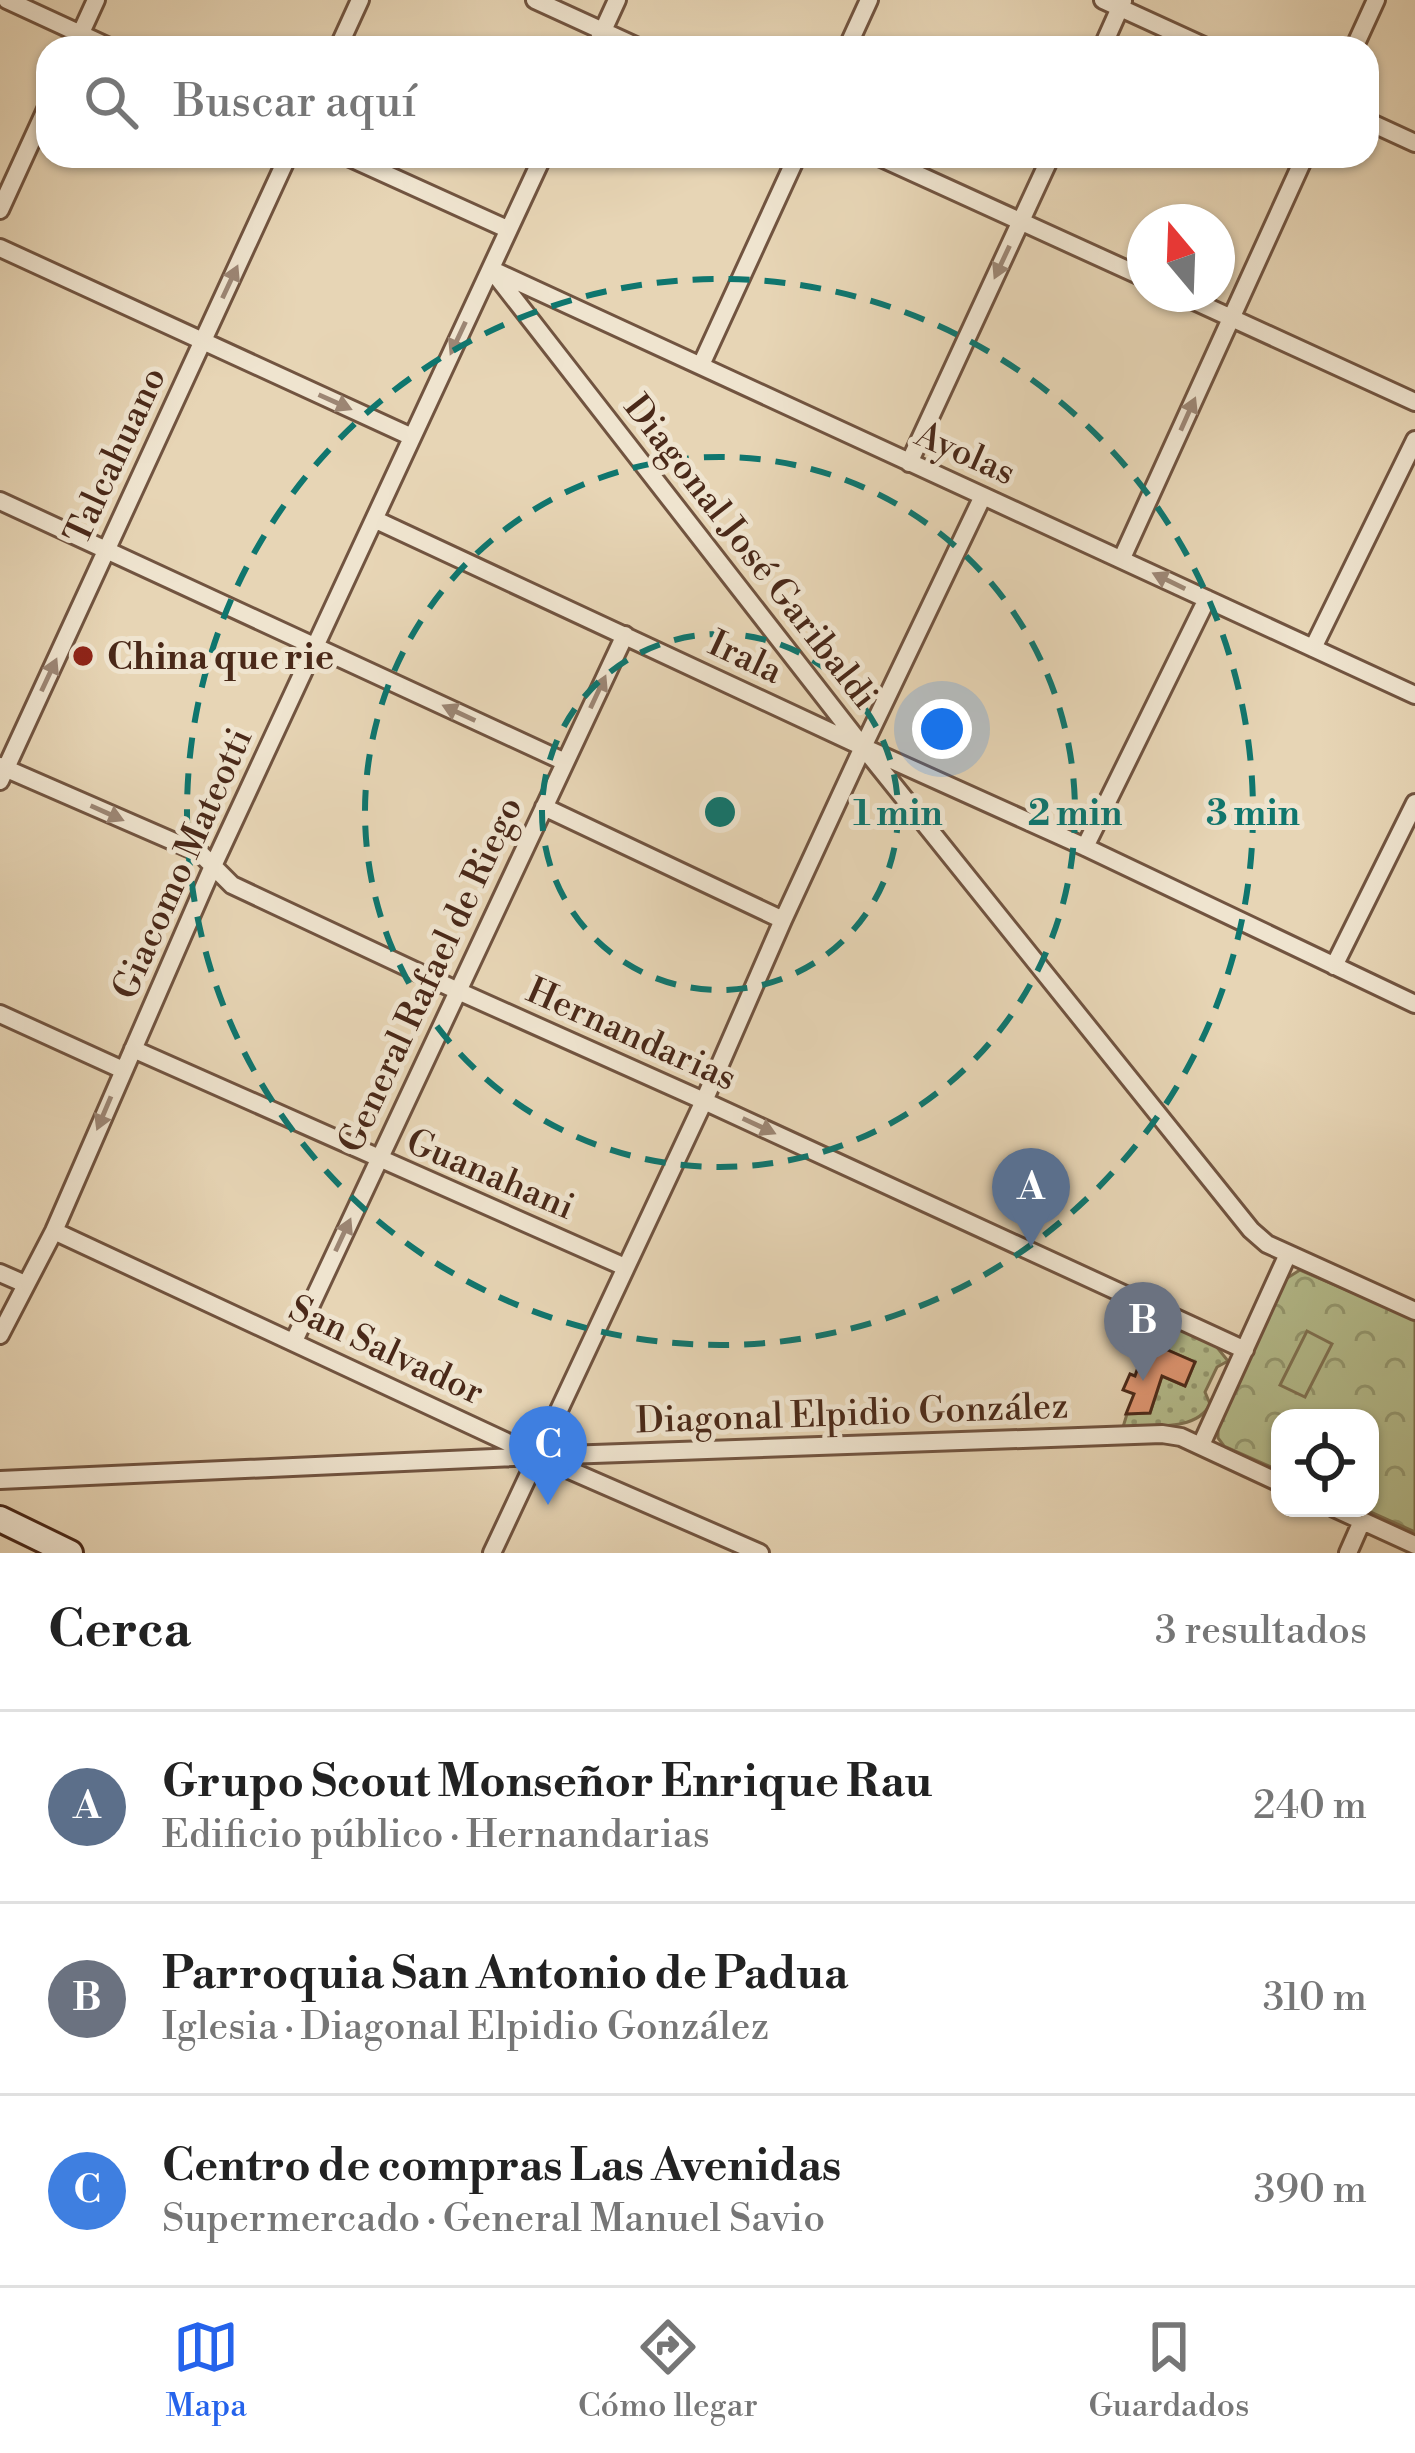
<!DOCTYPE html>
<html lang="es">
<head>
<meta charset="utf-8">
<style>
  :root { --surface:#fff; --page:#f2f2f2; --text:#222; --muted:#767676; --line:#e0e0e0; --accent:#2563eb }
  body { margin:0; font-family:"Libre Bodoni",serif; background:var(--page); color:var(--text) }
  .controls { position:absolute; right:36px; bottom:36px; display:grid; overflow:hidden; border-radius:24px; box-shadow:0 3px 9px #0004 }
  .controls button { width:108px; height:108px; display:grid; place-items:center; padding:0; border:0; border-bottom:3px solid var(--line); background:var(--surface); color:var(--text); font:60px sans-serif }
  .compass { position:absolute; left:1127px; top:204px; width:108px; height:108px; border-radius:50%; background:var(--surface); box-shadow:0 3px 9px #0004; rotate:341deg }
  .you { position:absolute; left:942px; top:729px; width:42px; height:42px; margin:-30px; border:9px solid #fff; border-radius:50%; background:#1a73e8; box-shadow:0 0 0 18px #1a73e833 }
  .badge { display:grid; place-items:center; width:78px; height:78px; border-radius:50%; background:var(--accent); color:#fff; font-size:39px; font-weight:700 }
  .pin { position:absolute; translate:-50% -99px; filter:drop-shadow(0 3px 6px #0008) }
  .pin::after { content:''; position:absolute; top:63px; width:42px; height:36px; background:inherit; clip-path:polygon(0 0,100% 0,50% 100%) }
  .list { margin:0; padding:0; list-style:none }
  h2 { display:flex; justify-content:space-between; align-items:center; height:156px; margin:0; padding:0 48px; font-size:51px }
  h2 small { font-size:39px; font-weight:400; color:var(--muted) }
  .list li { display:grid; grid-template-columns:78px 1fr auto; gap:36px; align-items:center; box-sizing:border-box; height:192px; padding:0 48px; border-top:3px solid var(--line) }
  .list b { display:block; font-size:45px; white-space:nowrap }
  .list p { margin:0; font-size:39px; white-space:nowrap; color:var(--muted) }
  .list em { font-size:39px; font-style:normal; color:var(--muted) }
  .icon { flex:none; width:66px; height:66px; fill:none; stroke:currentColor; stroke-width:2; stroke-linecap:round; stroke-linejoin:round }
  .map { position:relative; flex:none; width:1415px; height:1553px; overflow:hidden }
  .search { position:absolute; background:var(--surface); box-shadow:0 3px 9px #0004; left:36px; right:36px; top:36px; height:132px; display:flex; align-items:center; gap:30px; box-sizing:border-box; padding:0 42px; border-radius:36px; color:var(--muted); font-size:45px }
  .sheet { height:732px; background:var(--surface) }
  nav { display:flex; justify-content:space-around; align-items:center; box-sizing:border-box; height:168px; border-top:3px solid var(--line); background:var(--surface); font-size:33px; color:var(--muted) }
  nav a { display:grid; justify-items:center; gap:6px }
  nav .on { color:var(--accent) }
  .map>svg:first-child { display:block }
  .grass { fill:url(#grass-dots); stroke:#807353; stroke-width:3 }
  .park { fill:url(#park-crowns); stroke:#807353; stroke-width:3 }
  .garden { fill:#b5bd8d; stroke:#807353; stroke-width:3 }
  .building { fill:#e29874; stroke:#4a2919; stroke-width:3 }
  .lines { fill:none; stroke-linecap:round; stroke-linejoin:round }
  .street-casing { stroke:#715440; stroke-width:22 }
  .secondary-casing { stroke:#4a2919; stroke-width:30 }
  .street { stroke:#efe4cf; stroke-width:16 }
  .secondary { stroke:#efe4cf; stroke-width:24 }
  .oneway { fill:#9c8674 }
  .ring { fill:none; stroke:#0f766e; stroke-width:6; stroke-dasharray:21 15 }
  .poi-dot { fill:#8f2418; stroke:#efe4cf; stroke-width:4.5 }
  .labels { text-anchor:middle; stroke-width:10; stroke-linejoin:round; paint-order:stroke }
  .street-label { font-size:36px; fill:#4a2919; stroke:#efe4cf }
  .poi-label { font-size:36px; font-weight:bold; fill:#4a2919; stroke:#efe4cf; text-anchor:start }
  .centre { fill:#0f766e; stroke:#efe4cf; stroke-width:6 }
  .ring-label { font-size:36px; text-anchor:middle; font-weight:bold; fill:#0f766e; stroke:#efe4cf; stroke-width:10; stroke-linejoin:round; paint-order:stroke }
</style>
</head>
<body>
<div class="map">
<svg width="1415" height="1553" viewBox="0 0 1415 1553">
  <defs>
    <pattern id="grass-dots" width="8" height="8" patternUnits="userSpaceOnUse" patternTransform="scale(3)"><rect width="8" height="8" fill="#b5bd8d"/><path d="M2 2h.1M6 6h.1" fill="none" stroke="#959a72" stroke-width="1.8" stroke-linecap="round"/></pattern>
    <pattern id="park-crowns" width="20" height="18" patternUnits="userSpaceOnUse" patternTransform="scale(3)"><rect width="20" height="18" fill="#b5bd8d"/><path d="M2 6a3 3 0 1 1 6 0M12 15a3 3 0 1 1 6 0" fill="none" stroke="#959a72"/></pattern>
  </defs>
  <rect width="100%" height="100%" fill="#e7d5b5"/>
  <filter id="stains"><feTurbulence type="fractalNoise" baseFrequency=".00167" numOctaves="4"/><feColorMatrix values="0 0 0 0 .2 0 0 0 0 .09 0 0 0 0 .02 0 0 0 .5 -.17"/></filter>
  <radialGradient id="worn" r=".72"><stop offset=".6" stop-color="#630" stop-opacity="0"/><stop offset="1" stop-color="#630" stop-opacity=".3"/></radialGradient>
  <path class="grass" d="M1157,1320L1216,1346L1228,1361L1217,1367L1205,1392L1210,1404C1197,1432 1150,1425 1123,1427L1127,1414L1150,1413L1162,1376L1185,1386L1195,1362L1147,1341Z"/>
  <path class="park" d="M1300,1270L1415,1319V1532L1362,1508H1370V1418H1280V1471L1224,1446L1218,1438V1428L1284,1280Z"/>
  <path class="garden" d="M1307,1331L1332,1344L1305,1397L1280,1385Z"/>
  <path class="building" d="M1147,1341L1195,1362L1185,1386L1162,1376L1150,1413L1126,1414L1134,1394L1123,1390L1130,1374L1135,1376Z"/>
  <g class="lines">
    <g class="street-casing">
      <path id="street" d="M7,0L111,48
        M535,0L640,48
        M1103,0L1208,48
        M74,48L96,0
        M338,48L360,0
        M595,48L617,0
        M847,48L869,0
        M1102,48L1123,1
        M1354,48L1376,0
        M1367,121L1415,143
        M346,156L507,229
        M877,156L1145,278
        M0,210L48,105
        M0,248L412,437
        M491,269L863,747L1251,1230L1267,1244L1415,1311
        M497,272L1415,695
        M1179,294L1415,402
        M701,365L797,156
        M909,463L1051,156
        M0,501L565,762
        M376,520L863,747L1085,847L1415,1004
        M1122,558L1305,156
        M1313,648L1415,440
        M0,766L200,853L232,885L458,991L704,1101L1245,1350
        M0,781L288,156
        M544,807L783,920
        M1085,847L1207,599
        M1334,966L1415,803
        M0,1014L123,1070
        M133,1049L625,1267
        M54,1231L537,1456L760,1553
        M0,1273L25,1284
        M0,1335L54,1231L213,866L543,156
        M294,1341L625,635
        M1201,1445L1288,1254
        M0,1480L537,1456L1162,1434L1181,1437L1280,1483
        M1334,1508L1415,1545
        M492,1553L704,1101L783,920L863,747L983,496
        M1348,1553L1362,1521"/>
    </g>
    <g class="secondary-casing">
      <path id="secondary" d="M0,1519L70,1553"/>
    </g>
    <use href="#street" class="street"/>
    <use href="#secondary" class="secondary"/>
  </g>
  <defs><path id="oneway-solid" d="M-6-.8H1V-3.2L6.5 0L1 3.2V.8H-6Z" transform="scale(3)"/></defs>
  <g class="oneway">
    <use href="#oneway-solid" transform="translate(1002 262) rotate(115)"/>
    <use href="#oneway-solid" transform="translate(230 282) rotate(-65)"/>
    <use href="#oneway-solid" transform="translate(458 338) rotate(115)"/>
    <use href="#oneway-solid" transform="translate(335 402) rotate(24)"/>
    <use href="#oneway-solid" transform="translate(1188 414) rotate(-66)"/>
    <use href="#oneway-solid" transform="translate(1169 581) rotate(-154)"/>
    <use href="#oneway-solid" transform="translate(49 675) rotate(-65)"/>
    <use href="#oneway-solid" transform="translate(598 692) rotate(-65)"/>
    <use href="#oneway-solid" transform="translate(459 713) rotate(-155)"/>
    <use href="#oneway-solid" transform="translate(107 813) rotate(24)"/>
    <use href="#oneway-solid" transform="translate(104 1113) rotate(113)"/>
    <use href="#oneway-solid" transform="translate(759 1126) rotate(25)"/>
    <use href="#oneway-solid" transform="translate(343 1235) rotate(-65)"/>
  </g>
  <g class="ring">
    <circle cx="720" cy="812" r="178"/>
    <circle cx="720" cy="812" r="355"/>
    <circle cx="720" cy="812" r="533"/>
  </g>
  <circle class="poi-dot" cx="83" cy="656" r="12"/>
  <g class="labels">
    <g class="street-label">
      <text transform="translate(966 452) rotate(24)" y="13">Ayolas</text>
      <text transform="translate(114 455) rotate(-65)" y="13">Talcahuano</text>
      <text transform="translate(752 551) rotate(52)" y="13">Diagonal José Garibaldi</text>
      <text transform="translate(746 656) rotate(25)" y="13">Irala</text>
      <text transform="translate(181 863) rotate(-66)" y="13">Giacomo Mateotti</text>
      <text transform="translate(429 974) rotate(-65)" y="13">General Rafael de Riego</text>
      <text transform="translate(632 1033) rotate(24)" y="13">Hernandarias</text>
      <text transform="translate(491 1173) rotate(23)" y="13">Guanahani</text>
      <text transform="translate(387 1349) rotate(25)" y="13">San Salvador</text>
      <text transform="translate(852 1412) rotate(-2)" y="13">Diagonal Elpidio González</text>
    </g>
    <g class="poi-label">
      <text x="107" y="669">China que rie</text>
    </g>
  </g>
  <circle cx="720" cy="812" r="18" class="centre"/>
  <g class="ring-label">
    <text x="898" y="825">1 min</text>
    <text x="1075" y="825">2 min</text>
    <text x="1253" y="825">3 min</text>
  </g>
  <rect width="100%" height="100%" filter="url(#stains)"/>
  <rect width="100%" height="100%" fill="url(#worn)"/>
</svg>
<div class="controls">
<button><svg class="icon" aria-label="locate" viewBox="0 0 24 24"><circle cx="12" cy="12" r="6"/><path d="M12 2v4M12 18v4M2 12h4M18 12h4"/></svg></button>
</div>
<svg class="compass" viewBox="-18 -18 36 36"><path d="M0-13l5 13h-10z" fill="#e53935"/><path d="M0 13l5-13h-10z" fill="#767676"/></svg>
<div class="you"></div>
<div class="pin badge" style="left:1031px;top:1247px;background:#5c6f8a">A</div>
<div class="pin badge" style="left:1143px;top:1381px;background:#6b7280">B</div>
<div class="pin badge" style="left:548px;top:1505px;background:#3f7fe0">C</div>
<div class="search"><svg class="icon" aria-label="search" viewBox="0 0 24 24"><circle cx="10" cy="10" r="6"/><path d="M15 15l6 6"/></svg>Buscar aquí</div>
</div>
<section class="sheet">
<h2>Cerca<small>3 resultados</small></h2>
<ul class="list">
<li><span class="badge" style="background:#5c6f8a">A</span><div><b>Grupo Scout Monseñor Enrique Rau</b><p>Edificio público · Hernandarias</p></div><em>240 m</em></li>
<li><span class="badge" style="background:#6b7280">B</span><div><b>Parroquia San Antonio de Padua</b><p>Iglesia · Diagonal Elpidio González</p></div><em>310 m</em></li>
<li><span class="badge" style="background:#3f7fe0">C</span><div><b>Centro de compras Las Avenidas</b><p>Supermercado · General Manuel Savio</p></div><em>390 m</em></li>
</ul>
</section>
<nav>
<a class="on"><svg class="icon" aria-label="map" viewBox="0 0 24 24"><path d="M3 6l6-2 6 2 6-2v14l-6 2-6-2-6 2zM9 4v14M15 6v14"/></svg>Mapa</a>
<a><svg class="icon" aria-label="directions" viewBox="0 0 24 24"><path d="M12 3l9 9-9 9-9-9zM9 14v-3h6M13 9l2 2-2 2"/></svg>Cómo llegar</a>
<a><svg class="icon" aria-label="saved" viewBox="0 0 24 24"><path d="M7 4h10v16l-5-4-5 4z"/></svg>Guardados</a>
</nav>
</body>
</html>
